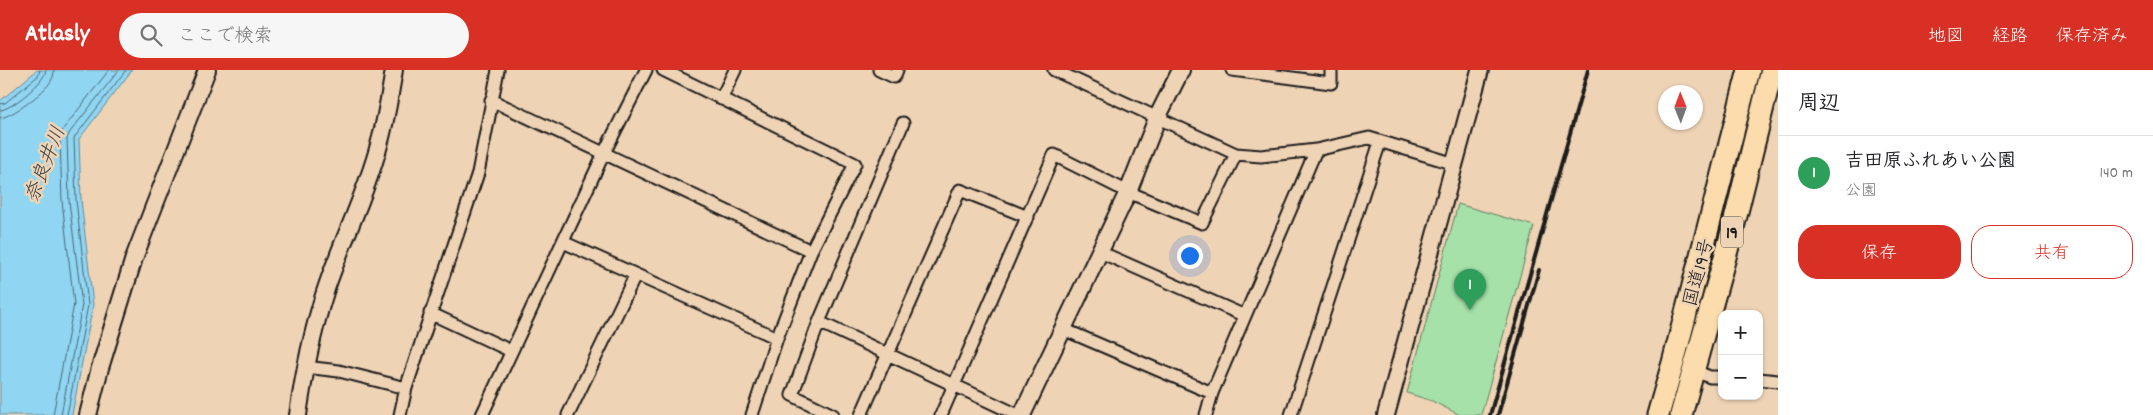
<!DOCTYPE html>
<html lang="ja">
<head>
<meta charset="utf-8">
<style>
  :root { --surface:#fff; --page:#f6f6f6; --text:#202124; --muted:#757577; --line:#e0e0e0; --accent:#d93025 }
  body { margin:0; font-family:Dekko,"Klee One",sans-serif; background:var(--page); color:var(--text) }
  .controls { position:absolute; right:15px; bottom:15px; display:grid; overflow:hidden; border-radius:10px; box-shadow:0 1px 4px #0004 }
  .controls button { width:45px; height:45px; display:grid; place-items:center; padding:0; border:0; border-bottom:1px solid var(--line); background:var(--surface); color:var(--text); font:25px sans-serif }
  .compass { position:absolute; left:1658px; top:15px; width:45px; height:45px; border-radius:50%; background:var(--surface); box-shadow:0 1px 4px #0004; rotate:359deg }
  .you { position:absolute; left:1189px; top:185px; width:18px; height:18px; margin:-12px; border:4px solid #fff; border-radius:50%; background:#1a73e8; box-shadow:0 0 0 8px #1a73e833 }
  .badge { display:grid; place-items:center; width:32px; height:32px; border-radius:50%; background:var(--accent); color:#fff; font-size:16px; font-weight:700 }
  .pin { position:absolute; translate:-50% -41px; filter:drop-shadow(0 1px 2px #0008) }
  .pin::after { content:''; position:absolute; top:26px; width:18px; height:15px; background:inherit; clip-path:polygon(0 0,100% 0,50% 100%) }
  .list { margin:0; padding:0; list-style:none }
  h2 { display:flex; justify-content:space-between; align-items:center; height:65px; margin:0; padding:0 20px; font-size:21px }
  h2 small { font-size:16px; font-weight:400; color:var(--muted) }
  .list li { display:grid; grid-template-columns:32px 1fr auto; gap:15px; align-items:center; box-sizing:border-box; height:75px; padding:0 20px; border-top:1px solid var(--line) }
  .list b { display:block; font-size:19px; white-space:nowrap }
  .list p { margin:0; font-size:16px; white-space:nowrap; color:var(--muted) }
  .list em { font-size:16px; font-style:normal; color:var(--muted) }
  .actions { display:flex; gap:10px; padding:15px 20px }
  .actions a { flex:1; padding:11px 0; border:1px solid var(--accent); border-radius:20px; text-align:center; font-size:18px; color:var(--accent) }
  .actions .main { background:var(--accent); color:#fff }
  .icon { flex:none; width:28px; height:28px; fill:none; stroke:currentColor; stroke-width:2; stroke-linecap:round; stroke-linejoin:round }
  .map { position:relative; flex:none; width:1778px; height:345px; overflow:hidden }
  header { display:flex; align-items:center; gap:30px; box-sizing:border-box; height:70px; padding:0 25px; background:var(--accent); color:#fff }
  header strong { font-size:24px }
  nav { display:flex; gap:28px; margin-inline-start:auto; font-size:18px }
  .search { width:350px; height:45px; background:var(--page); display:flex; align-items:center; gap:12px; box-sizing:border-box; padding:0 18px; border-radius:28px; color:var(--muted); font-size:19px }
  main { display:flex }
  aside { flex:1; background:var(--surface) }
  .map>svg:first-child { display:block }
  .green { fill:#a5e1a8; stroke:#607e62 }
  .water { fill:#90d5f2; stroke:#628b9c }
  .lines { fill:none; stroke-linecap:round; stroke-linejoin:round }
  .shore { stroke:#4a6672; stroke-width:1 }
  .street-casing { stroke:#1c1c1c; stroke-width:15 }
  .secondary-casing { stroke:#1c1c1c; stroke-width:20 }
  .highway-casing { stroke:#1c1c1c; stroke-width:25 }
  .street { stroke:#efd3b5; stroke-width:11 }
  .secondary { stroke:#efd3b5; stroke-width:16 }
  .highway { stroke:#fcdcac; stroke-width:21 }
  .rail { stroke:#1c1c1c; stroke-width:4 }
  .labels { text-anchor:middle; stroke-width:5; stroke-linejoin:round; paint-order:stroke }
  .shield { fill:#efd3b5; stroke:#5b534a; stroke-width:1 }
  .shield-label { font-size:18px; font-weight:bold; fill:#1c1c1c }
  .street-label { font-size:19px; fill:#1c1c1c; stroke:#efd3b5 }
  .water-label { font-size:20px; font-style:italic; fill:#334147; stroke:#efd3b5 }
</style>
</head>
<body>
<header>
<strong>Atlasly</strong>
<div class="search"><svg class="icon" aria-label="search" viewBox="0 0 24 24"><circle cx="10" cy="10" r="6"/><path d="M15 15l6 6"/></svg>ここで検索</div>
<nav><a>地図</a><a>経路</a><a>保存済み</a></nav>
</header>
<main>
<div class="map">
<svg width="1778" height="345" viewBox="0 0 1778 345">
  <rect width="100%" height="100%" fill="#efd3b5"/>
  <filter id="ink" filterUnits="userSpaceOnUse"><feTurbulence type="fractalNoise" baseFrequency=".02" numOctaves="2"/><feDisplacementMap in="SourceGraphic" scale="10" xChannelSelector="R" yChannelSelector="G"/><feConvolveMatrix kernelMatrix="1 2 1 2 8 2 1 2 1" color-interpolation-filters="sRGB"/></filter>
  <g filter="url(#ink)">
    <path class="green" d="M1458,134L1534,156L1481,345H1460L1432,331L1407,323Z"/>
    <path class="water" d="M37,0H132L79,69L81,130L93,235L72,345H0V31Z"/>
    <g class="lines">
      <path class="shore" d="M0,34L5,33L38,6L40,0
        M0,40C11,40 46,11 46,0
        M0,48C12,47 45,22 51,11C53,8 54,4 54,0
        M53,345L74,234L62,131L60,67L64,58L109,0
        M61,345L82,235L69,131L67,68L70,62L119,0
        M67,345L88,235L76,130L74,68L126,0"/>
      <g class="street-casing">
        <path id="street" d="M663,0L855,94L811,181L777,268L752,345
          M879,0L894,7L897,0
          M1054,0L1236,84L1261,86L1316,80L1369,68L1455,94
          M1232,0L1331,13V0
          M721,29L735,0
          M491,30L811,181
          M563,172L777,268
          M1100,182L1245,246
          M430,243L511,281
          M819,252L1018,345
          M1063,259L1212,323
          M305,297L339,301L406,318
          M1690,299L1710,307H1722
          M1759,309L1778,311
          M400,345L406,318L478,103L498,0
          M482,345L604,83L646,0
          M568,345L635,206
          M833,345L792,325L819,252L903,53
          M861,345L960,120L1028,147
          M941,345L1054,85L1128,122L1202,153L1236,84
          M1206,345L1212,323L1316,80
          M1291,345L1380,72"/>
      </g>
      <g class="secondary-casing">
        <path id="secondary" d="M88,345L100,298L134,188L207,0
          M298,345C304,303 312,263 325,222C341,173 366,125 379,75C386,50 390,25 394,0
          M1022,345L1128,122L1158,46L1181,0
          M1386,345L1480,0"/>
      </g>
      <g class="highway-casing">
        <path id="highway" d="M1658,345L1673,293L1749,0
          M1681,345L1732,162L1772,0"/>
      </g>
      <use href="#street" class="street"/>
      <use href="#secondary" class="secondary"/>
      <use href="#highway" class="highway"/>
      <path class="rail" d="M1490,345L1588,0
        M1498,345L1539,200"/>
    </g>
  </g>
  <g class="labels">
    <rect class="shield" x="1721" y="146.5" width="22" height="31" rx="4"/>
    <g class="shield-label">
      <text x="1732" y="168">19</text>
    </g>
    <g class="street-label">
      <text transform="translate(1697 202) rotate(-75)" y="7">国道19号</text>
    </g>
    <g class="water-label">
      <text transform="translate(44 94) rotate(-69)" y="7">奈良井川</text>
    </g>
  </g>
</svg>
<div class="controls">
<button>+</button>
<button>−</button>
</div>
<svg class="compass" viewBox="-18 -18 36 36"><path d="M0-13l5 13h-10z" fill="#e53935"/><path d="M0 13l5-13h-10z" fill="#757577"/></svg>
<div class="you"></div>
<div class="pin badge" style="left:1470px;top:240px;background:#2e9e5b">1</div>
</div>
<aside>
<h2>周辺<small></small></h2>
<ul class="list">
<li><span class="badge" style="background:#2e9e5b">1</span><div><b>吉田原ふれあい公園</b><p>公園</p></div><em>140 m</em></li>
</ul>
<div class="actions"><a class="main">保存</a><a>共有</a></div>
</aside>
</main>
</body>
</html>
